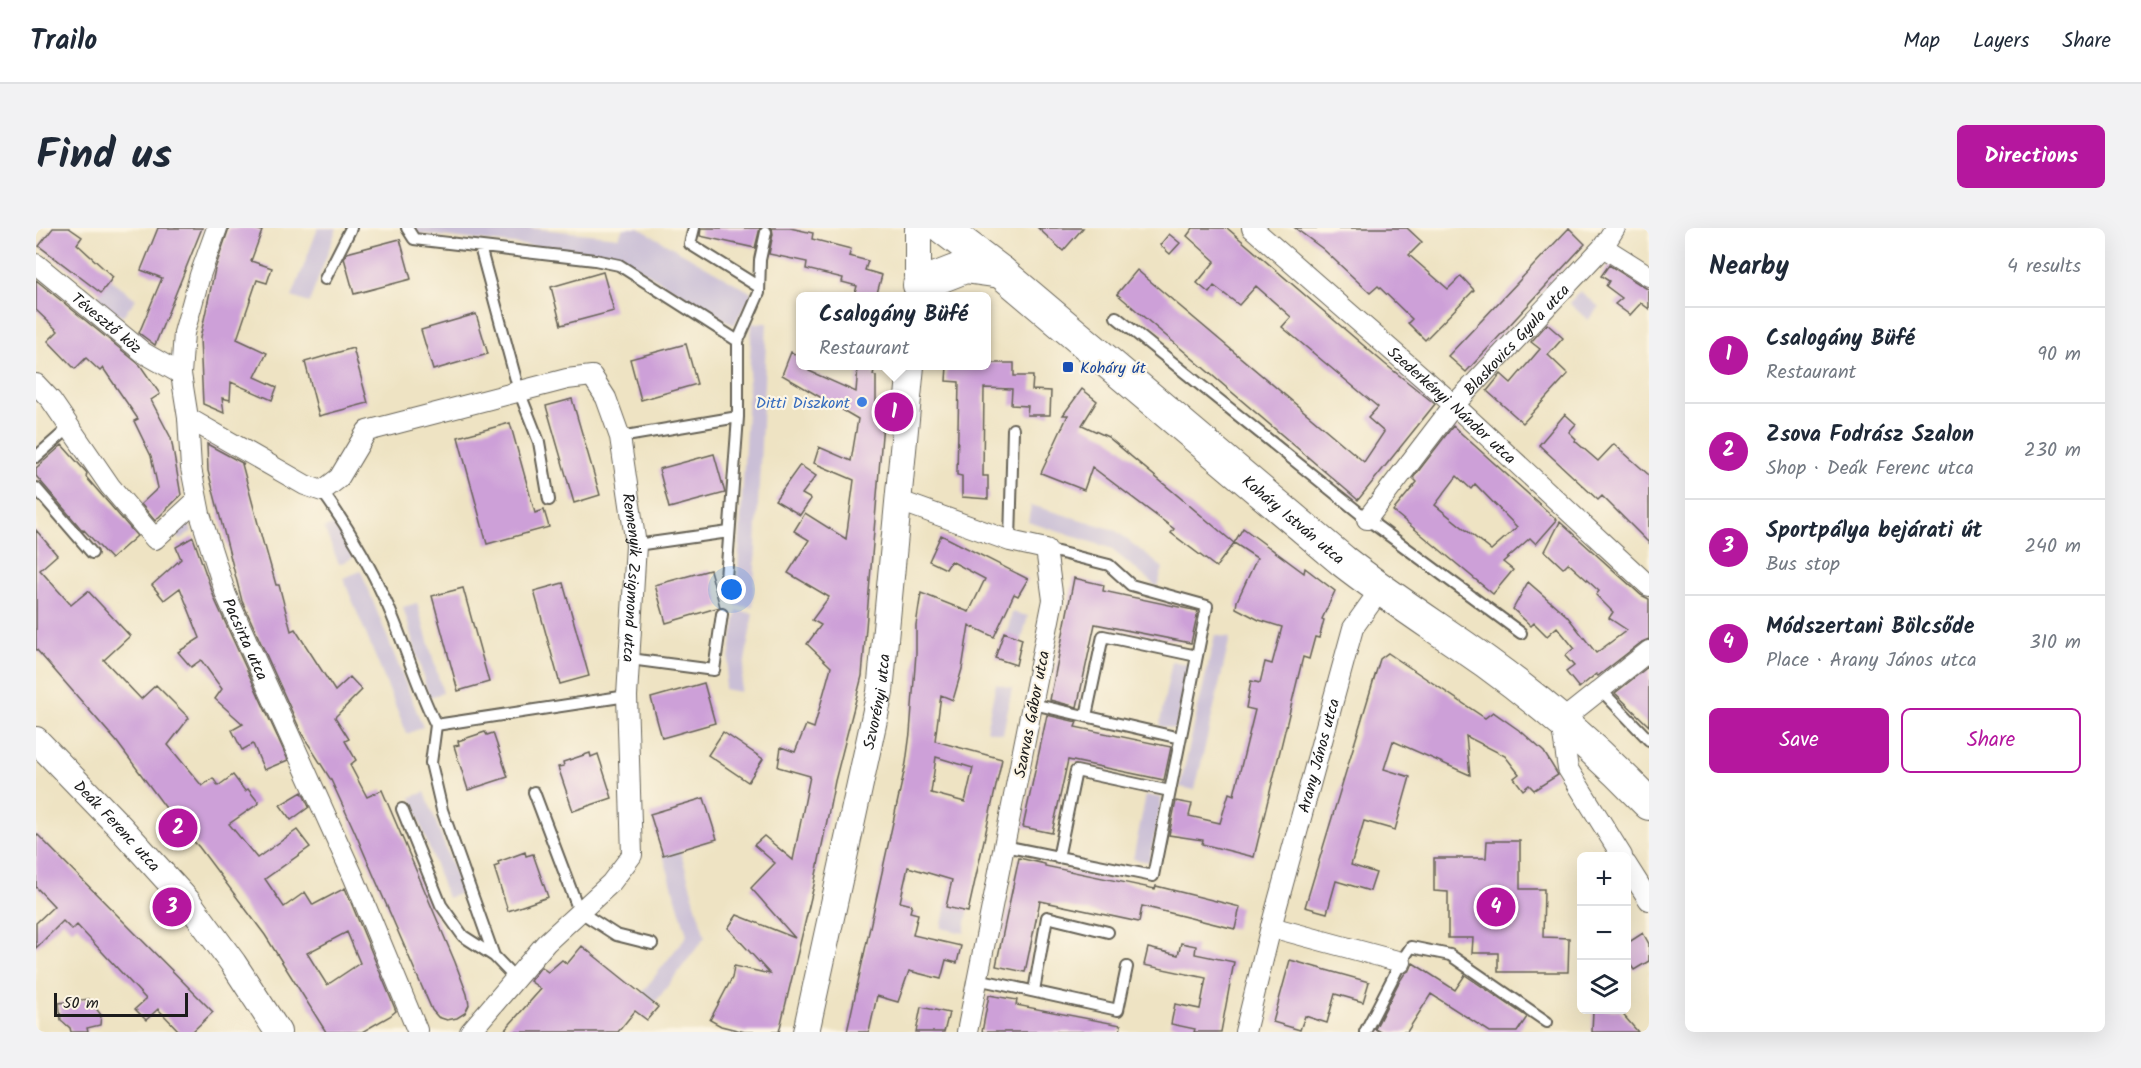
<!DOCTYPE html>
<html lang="en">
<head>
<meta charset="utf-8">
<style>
  :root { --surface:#fff; --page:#f2f2f3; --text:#1f2937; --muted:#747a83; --line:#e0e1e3; --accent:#b5179e }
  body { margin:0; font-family:Kalam,sans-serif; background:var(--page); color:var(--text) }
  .controls { position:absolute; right:18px; bottom:18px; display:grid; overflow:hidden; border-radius:9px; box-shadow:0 6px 24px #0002 }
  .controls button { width:54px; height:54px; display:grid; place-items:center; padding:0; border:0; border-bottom:2px solid var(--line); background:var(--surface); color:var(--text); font:30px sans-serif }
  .scale { position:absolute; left:18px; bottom:15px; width:134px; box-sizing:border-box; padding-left:6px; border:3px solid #1c1c1c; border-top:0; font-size:16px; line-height:21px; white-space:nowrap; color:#1c1c1c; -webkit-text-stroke:4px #fcf5e5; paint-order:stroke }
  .you { position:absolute; left:696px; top:362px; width:21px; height:21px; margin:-15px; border:4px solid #fff; border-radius:50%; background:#1a73e8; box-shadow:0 0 0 9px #1a73e833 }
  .badge { display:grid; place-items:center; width:39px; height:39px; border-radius:50%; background:var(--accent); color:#fff; font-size:20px; font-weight:700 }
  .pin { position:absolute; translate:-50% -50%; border:3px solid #fff; box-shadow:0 2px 6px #0006 }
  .popup { position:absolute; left:760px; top:64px; width:195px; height:78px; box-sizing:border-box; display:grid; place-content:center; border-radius:9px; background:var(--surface); filter:drop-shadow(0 2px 4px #0005); font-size:20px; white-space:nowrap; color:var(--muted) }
  .popup b { font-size:22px; color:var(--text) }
  .popup::after { content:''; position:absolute; left:50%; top:100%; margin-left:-12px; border:12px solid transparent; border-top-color:var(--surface) }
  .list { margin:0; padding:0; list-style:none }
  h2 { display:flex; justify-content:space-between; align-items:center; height:78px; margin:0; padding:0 24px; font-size:26px }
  h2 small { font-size:20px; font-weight:400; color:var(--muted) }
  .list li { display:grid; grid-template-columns:39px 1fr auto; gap:18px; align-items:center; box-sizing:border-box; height:96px; padding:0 24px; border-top:2px solid var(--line) }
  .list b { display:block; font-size:22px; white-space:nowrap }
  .list p { margin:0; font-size:20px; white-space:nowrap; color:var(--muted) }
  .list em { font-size:20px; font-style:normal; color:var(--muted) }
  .actions { display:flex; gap:12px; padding:18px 24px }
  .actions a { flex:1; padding:14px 0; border:2px solid var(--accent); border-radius:9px; text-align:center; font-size:21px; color:var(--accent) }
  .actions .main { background:var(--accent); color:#fff }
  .icon { flex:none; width:33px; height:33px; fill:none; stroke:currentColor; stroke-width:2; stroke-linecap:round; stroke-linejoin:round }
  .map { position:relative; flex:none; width:1613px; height:804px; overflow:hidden; border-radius:9px }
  header { display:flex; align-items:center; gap:36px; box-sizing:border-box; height:84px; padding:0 30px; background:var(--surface); border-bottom:2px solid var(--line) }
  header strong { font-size:28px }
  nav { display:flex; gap:33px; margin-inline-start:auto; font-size:21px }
  .intro { display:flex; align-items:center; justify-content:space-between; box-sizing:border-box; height:144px; padding:0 36px }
  h1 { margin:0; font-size:42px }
  .button { padding:15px 27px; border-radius:9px; background:var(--accent); color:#fff; font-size:21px; font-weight:700 }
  main { display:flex; gap:36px; padding:0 36px }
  aside { flex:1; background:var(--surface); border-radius:9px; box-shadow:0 6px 24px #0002 }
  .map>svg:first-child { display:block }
  .industrial { fill:#cabfd6 }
  .building { fill:#cda0d8; fill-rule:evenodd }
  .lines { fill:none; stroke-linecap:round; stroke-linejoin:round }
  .service-casing { stroke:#666256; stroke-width:14 }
  .minor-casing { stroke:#666256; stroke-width:22 }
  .tertiary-casing { stroke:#666256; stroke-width:28 }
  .primary-casing { stroke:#666256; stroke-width:34 }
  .service { stroke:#fff; stroke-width:10 }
  .minor { stroke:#fff; stroke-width:20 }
  .tertiary { stroke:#fff; stroke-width:26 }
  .primary { stroke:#fff; stroke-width:32 }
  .transit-dot { fill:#1a4fb4; stroke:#fcf5e5; stroke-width:2 }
  .shop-dot { fill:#3f7fe0; stroke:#fcf5e5; stroke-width:2 }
  .labels { text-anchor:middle; stroke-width:4.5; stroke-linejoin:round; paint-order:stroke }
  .street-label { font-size:16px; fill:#1c1c1c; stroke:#fcf5e5 }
  .transit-label { font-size:16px; fill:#164399; stroke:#fcf5e5; text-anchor:start }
  .shop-label { font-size:16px; fill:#366cbe; stroke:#fcf5e5; text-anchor:end }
</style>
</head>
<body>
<header>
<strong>Trailo</strong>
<nav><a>Map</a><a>Layers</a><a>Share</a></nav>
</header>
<div class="intro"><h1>Find us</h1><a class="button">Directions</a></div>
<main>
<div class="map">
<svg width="1613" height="804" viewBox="0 0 1613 804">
  <rect width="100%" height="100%" fill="#fcf5e5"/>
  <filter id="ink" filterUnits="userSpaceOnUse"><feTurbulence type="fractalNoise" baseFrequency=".0167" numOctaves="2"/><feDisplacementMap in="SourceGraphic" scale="12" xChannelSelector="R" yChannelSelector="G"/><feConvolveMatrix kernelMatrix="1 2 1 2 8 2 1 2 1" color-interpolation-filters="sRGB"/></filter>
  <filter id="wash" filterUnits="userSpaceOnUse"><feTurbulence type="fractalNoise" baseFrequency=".008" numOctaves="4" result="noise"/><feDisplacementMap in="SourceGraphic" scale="24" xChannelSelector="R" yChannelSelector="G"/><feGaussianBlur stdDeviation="1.35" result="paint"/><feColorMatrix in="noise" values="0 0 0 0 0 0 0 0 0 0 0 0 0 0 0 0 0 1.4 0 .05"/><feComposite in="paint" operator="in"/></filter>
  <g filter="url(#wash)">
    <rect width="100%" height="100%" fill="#eee3c3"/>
    <path class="industrial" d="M282,0H301L273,75L256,69Z
      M380,0H495L583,9L587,0H603L716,65L698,97L582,28L379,5Z
      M75,52L100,71L86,89L61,70Z
      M1544,63L1563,79L1552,92L1533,75Z
      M716,95H731L717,379L700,378Z
      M995,277L1079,302L1127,340L1121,359L1074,320L992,294Z
      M150,290L156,303L144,312L137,303Z
      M303,294L317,330L303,336L288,300Z
      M325,343L387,499L371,506L307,350Z
      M381,375L407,465L393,469L367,379Z
      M701,383L717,385L704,464L688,461Z
      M976,384L992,388L986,411L971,405Z
      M1179,407L1194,410L1159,562L1144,559Z
      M1136,433L1153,437L1140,501L1123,498Z
      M960,456L976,460L967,506L950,502Z
      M389,564L426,665L411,670L375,569Z
      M1110,567L1126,570L1113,634L1097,631Z
      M644,622L669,709L618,776L605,766L651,707L627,627Z
      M910,679L932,684L928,705L905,700Z"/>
    <g id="blocks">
      <path class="building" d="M17,0H33L46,9L41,16L77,49L65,65L3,18Z
        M122,0H166L119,117L103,105L126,50L105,42Z
        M193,0H217L226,3L215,33L236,40L231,55L221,52L201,111L231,125L219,149L241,159L236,172L195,154L194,172L186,170L188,185L167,176L164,110L179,41Z
        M665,0H724L719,20L664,8Z
        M736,0H754L777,5L776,11L815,21L813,28L832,33L829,42L846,47L840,69H818L821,58L806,54L807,50L770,41L771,34L733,26L737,6Z
        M1002,0H1047L1027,23Z
        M1157,0H1191L1349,136L1399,176L1322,272L1081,66L1101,42L1328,234L1348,204L1332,190L1342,179L1246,99L1255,89L1220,58L1203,77L1178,58L1173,65L1161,55L1179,33L1151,8Z
        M1259,0H1371L1386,14L1373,27L1412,61L1425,48L1438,62L1389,112L1372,95L1376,91L1342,58L1334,65L1287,21Z
        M1533,0L1549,16L1430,144L1412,128Z
        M1133,6L1144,15L1134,26L1124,17Z
        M364,11L375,51L318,66L308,30L311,25Z
        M1573,37L1613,62V81L1605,75L1594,87L1579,76L1586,70L1570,58L1573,53L1565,48Z
        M567,44L578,83L525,97L515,59Z
        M0,52L104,137L124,166L115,172L135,210L145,267L119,293L105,276L122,260L115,228L98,193L102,191L67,140L64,143L50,130L39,141L12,113L22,103L0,82Z
        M440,86L452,126L397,142L385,102Z
        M1511,96L1527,110L1512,127L1532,146L1487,195L1451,163L1465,146L1475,155L1504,121L1495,114Z
        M650,116L661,156L605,172L594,131Z
        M317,120L332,175L283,188L269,134Z
        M755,124L765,130V138H773V143L820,164L822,138H839L837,147L840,148V193L847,195L826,448L799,553L778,657L743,804H709L685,798L674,792L696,750L698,738L734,746L692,700L701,687L759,710L715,660L739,635L718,617L728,608L757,632L774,548L742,539L745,519L759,524L770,497L778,500L795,439L771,416L785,397L776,392L793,369L752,345L773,312L758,303L769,285L810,311L818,252L778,235L783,219L815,233L822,191L746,147Z
        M951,135H978V148H997L996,162L1015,163L1014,187H991L992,178L975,177L976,161L948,160L947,248H952V271L926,269V248L921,247L923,154L910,153L911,138H951Z
        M1046,161L1061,173L1046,197L1072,209L1198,315L1180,339L1135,305L1138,301L1056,239L1048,262L1005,245L1032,187H1027Z
        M536,171L564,267L538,275L510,178Z
        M1529,186L1540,196L1533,204L1540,211L1539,213L1562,233L1578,216L1613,247V315L1566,268L1562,272L1503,217Z
        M474,195L499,285L508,282L513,299L451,316L422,209Z
        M1417,198L1521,292L1500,316L1494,310L1467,334L1477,342L1457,366L1357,283L1381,254L1377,250ZM1421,248L1435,261L1439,256L1481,299L1455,322L1399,277Z
        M171,216L208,236H206L228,318H229L240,357H243L255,403L259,401L299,463L314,449L326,462L299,489L313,511L309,513L320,532L314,537L331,569L346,562L419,734L431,766L433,777L429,785L421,790L411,792L402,789L396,782L318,602L295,552L266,506L206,373L172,243Z
        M26,217L51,245L50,249L101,308L75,331L48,302L47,303L0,248V240Z
        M678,226L689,265L633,280L623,241Z
        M764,237L780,248L766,266L775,271L764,287L739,272Z
        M1524,294L1605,367L1613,371V411L1606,414L1562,448L1560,446L1543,460L1530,444L1538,438L1529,428L1538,420L1521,399L1511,408L1498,395L1495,398L1477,381L1492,354L1531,388L1560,425L1591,402L1573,390L1577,384L1560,367L1563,363L1532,335L1527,340L1509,323Z
        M1207,300L1268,345L1269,340L1299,363L1286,391L1288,392L1283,410L1279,409L1273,431L1267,429L1218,629L1166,616L1167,612L1133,607L1140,573L1156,576L1153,588L1184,595L1193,565L1198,567L1219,482L1210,480L1215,453L1224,455L1229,434L1236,436L1246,399L1223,392L1200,380L1201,373L1221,330L1198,315Z
        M0,302L21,327L4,342L35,377L52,363L94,408L68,432L105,471L120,457L153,490L132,517L166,558L177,550L182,558L197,547L209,563L212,561L223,575L193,596L221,630L261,602L274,619L229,651L248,679L269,664L277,677L309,660L360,783L354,788L326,804H290L229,707L163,619L144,599L81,514L0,421ZM311,704L324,735L291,757L271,725Z
        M905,307L992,351L982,368L978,366L958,409L933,397L926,441L917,472L905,467L899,513L966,531L932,684L910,679L916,652L872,639L864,674L876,677L874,684L882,686L877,707L925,718L921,735L910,732L905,751L873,743L862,774L841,768L833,804H811L870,535L874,505L880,425V397L885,365L933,384L949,351L915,333L910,341L893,333ZM900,529L937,540L929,574L895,565Z
        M157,309L179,372L252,532L228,542L217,516L206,522L196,502L207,496L179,471L186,461L165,432L155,439L142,424L164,410L144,360L128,372L116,357L145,331L140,319Z
        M674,342L684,379L630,395L619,357Z
        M1038,350L1068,357L1067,363L1162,383L1155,415L1059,396L1041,479L1014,472Z
        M527,355L553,448L524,456L498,363Z
        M427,360L453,454L422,463L396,368Z
        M968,404L986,411L980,437L959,430Z
        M1352,425L1449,490L1457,484L1487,505L1508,524L1522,547L1498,562L1493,557L1487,562L1478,550L1483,546L1469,528L1430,508L1434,547L1357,513L1348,541L1374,549L1359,602L1328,593L1315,637L1340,645L1334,663L1300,653L1291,685L1269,679L1344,431Z
        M1613,438V498L1579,465Z
        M668,455L679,495L626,510L615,470Z
        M1011,487L1041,494L1039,499L1135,519L1128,552L1032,532L1016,605L987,599Z
        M449,504L451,507L457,505L472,549L432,562L418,518L423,517L422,513Z
        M687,504L727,531L712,554L672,527Z
        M554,525L555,529L562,526L576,570L537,583L522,539L528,538L527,534Z
        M266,564L273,579L255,592L244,577Z
        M668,570L681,611L627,627L614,586Z
        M0,605L177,784L156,804H144L122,781L110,792L99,781L110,771L41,697L36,702L27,693L0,720V695L18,678L0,659Z
        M1451,613H1484V661H1508L1507,709L1533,710L1532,744H1462V725H1436L1437,710H1412V664L1398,663V630H1450Z
        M489,624L490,628L497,626L512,669L472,683L458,639L463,637L462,634Z
        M983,630L1009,636V638L1119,661L1120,658L1204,679L1199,701L1106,678L1103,694L1004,673L989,744L960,738Z
        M1607,705L1613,716V733L1598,742L1590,730V716Z
        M1145,715L1160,718L1159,726L1198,734L1185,804H1158L1159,801L1135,796L1139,776L1164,781L1170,750L1108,737L1112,720L1142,727Z
        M546,718L622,779L611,792L599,783L582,804H467L505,761L494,753L505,739L512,744L526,732L531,736Z
        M1254,732L1333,754L1327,774L1299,766L1291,795L1269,788L1264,802L1237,794Z
        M1377,735L1419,762L1429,747L1491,789L1481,804H1454L1395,766L1371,804H1344L1339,801L1362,756L1369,745L1374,742Z
        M953,767L981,772L980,777L1085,797L1084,804H946Z
        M53,771L65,787L64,797L51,800L52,804H35L34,800L25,792L23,775Z
        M885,779L913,785L908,804H880Z
        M1557,782H1583L1602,804H1556Z"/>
    </g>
  </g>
  <g filter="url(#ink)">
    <use href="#blocks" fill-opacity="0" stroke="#666256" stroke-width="1.5"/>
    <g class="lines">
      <g class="service-casing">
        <path id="service" d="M371,0L378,11L559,32L583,37L702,113V189L689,364
          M658,0L654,16L723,59
          M444,19L483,163L503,214L513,272
          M289,51L315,0
          M1080,89L1331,291L1485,405
          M702,113L723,65L724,32L730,4
          M584,209L702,189
          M0,229L34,199
          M0,260L56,325
          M286,263C312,299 334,337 352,378C369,417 381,459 400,497L591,468
          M974,313L977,201
          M600,317L693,304
          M594,431L678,442L686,386
          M1565,462L1613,512
          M997,476L1144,510
          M1050,488L1067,408L1161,428
          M400,497L395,535L406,582L458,728L479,750
          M498,564L543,683L580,707L616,716
          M366,581L405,677L427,708L458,728
          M968,618L1117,648L1171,378L1095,357L1073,337L1010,321
          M1022,630L1040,543L1134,563
          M941,751L1082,782L1091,739
          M998,763L1011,689L1072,704
          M1329,804L1365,734L1375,719L1414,727L1511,794"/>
      </g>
      <g class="minor-casing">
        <g id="minor">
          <path id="s1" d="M181,0L164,47L148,105L145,146L152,190L155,240L164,286L190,367L318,650L381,802"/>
          <path id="s2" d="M1216,0L1418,177L1613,358"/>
          <path d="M1567,19L1613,48"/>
          <path id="s3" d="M0,36L108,125L145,146"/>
          <path d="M0,156L15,172L74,258L119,311L161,272"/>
          <path id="s4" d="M152,190L269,257L286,263L303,250L331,203L531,151L556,148L570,170L584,209L600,317L591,468L596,627L575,655L510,715L434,804"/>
          <path d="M861,272L974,313L1010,321L1017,372L931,804"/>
          <path id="s5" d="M1331,291L1418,177L1567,19L1579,0"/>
          <path d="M1586,628L1532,541L1525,493L1613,423"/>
          <path d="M1590,636L1613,672"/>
          <path d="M1235,699L1365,734"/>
          <path id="s6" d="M1209,804L1235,699L1317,400L1344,362"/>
        </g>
      </g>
      <g class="tertiary-casing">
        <g id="tertiary">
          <path d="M882,0V68"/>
          <path id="s7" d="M0,512L83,598L152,674L197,735L242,804"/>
          <path id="s8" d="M770,804L844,464L875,138"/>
        </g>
      </g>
      <g class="primary-casing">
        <g id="primary">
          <path id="s9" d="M907,0L965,44L1307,333C1353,369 1402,400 1450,434C1508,476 1563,524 1613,576"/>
          <path d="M883,57L929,39L965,44"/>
        </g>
      </g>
      <use href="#service" class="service"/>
      <use href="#minor" class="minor"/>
      <use href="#tertiary" class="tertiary"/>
      <use href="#primary" class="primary"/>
    </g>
  </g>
  <rect class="transit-dot" x="1026" y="133" width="12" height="12" rx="3"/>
  <circle class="shop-dot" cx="826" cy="174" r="6"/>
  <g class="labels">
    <g class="street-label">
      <text dy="6" stroke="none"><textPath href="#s3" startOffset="92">Tévesztő köz</textPath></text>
      <text dy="6" stroke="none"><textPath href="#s5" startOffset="234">Blaskovics Gyula utca</textPath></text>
      <text dy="6" stroke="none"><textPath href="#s2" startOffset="267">Szederkényi Nándor utca</textPath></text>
      <text dy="6" stroke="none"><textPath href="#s9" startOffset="456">Koháry István utca</textPath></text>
      <text dy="6" stroke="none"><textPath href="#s4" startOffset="670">Remenyik Zsigmond utca</textPath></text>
      <text dy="6" stroke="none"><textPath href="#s1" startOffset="426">Pacsirta utca</textPath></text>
      <text dy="6" stroke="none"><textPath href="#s8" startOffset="338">Szvorényi utca</textPath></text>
      <text transform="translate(995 486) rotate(-79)" y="6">Szarvas Gábor utca</text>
      <text dy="6" stroke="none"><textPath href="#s6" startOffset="286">Arany János utca</textPath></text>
      <text dy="6" stroke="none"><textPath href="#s7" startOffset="118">Deák Ferenc utca</textPath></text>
    </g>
    <g class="transit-label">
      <text x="1044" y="145">Koháry út</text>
    </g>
    <g class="shop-label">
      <text x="814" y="180">Ditti Diszkont</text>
    </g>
  </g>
</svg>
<div class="controls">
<button>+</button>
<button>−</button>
<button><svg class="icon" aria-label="layers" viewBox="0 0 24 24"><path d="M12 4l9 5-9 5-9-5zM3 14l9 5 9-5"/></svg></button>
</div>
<div class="scale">50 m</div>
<div class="you"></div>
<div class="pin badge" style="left:858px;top:184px">1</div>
<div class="popup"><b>Csalogány Büfé</b>Restaurant</div>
<div class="pin badge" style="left:142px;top:600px">2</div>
<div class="pin badge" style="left:136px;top:679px">3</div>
<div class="pin badge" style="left:1460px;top:679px">4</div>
</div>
<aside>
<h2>Nearby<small>4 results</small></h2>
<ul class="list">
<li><span class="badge">1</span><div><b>Csalogány Büfé</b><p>Restaurant</p></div><em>90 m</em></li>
<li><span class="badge">2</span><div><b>Zsova Fodrász Szalon</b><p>Shop · Deák Ferenc utca</p></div><em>230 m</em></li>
<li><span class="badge">3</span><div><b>Sportpálya bejárati út</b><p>Bus stop</p></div><em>240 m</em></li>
<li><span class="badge">4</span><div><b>Módszertani Bölcsőde</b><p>Place · Arany János utca</p></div><em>310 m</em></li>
</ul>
<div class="actions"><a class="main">Save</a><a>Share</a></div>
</aside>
</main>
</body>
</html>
